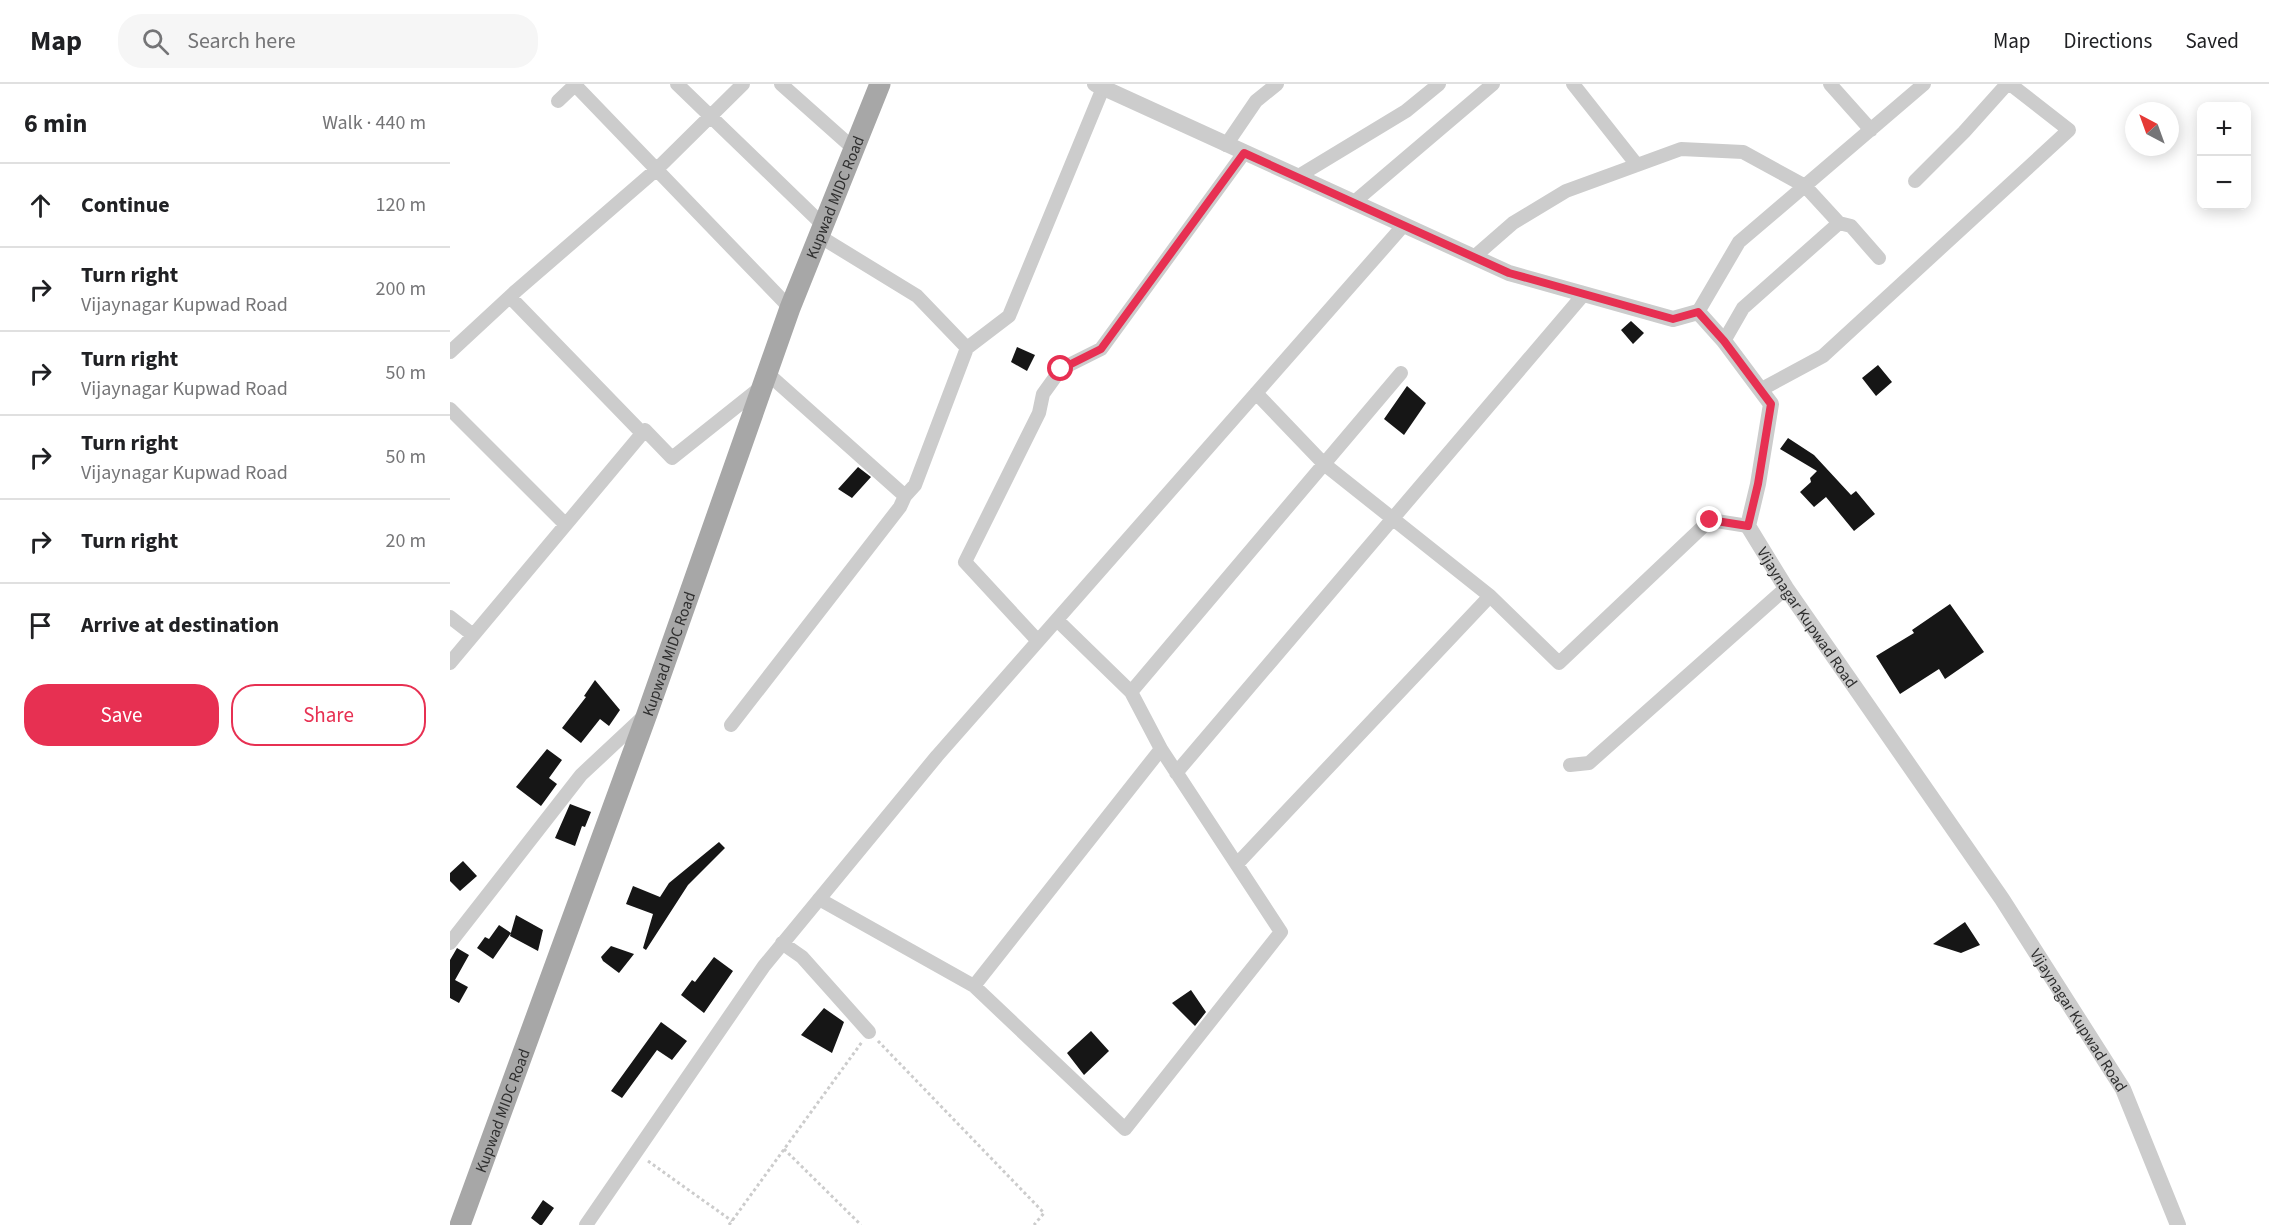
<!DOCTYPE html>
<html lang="en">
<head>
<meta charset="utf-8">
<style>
  :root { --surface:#fff; --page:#f6f6f6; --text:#202124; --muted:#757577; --line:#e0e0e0; --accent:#e73052 }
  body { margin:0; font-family:"Source Sans 3",sans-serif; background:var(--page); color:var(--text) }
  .controls { position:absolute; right:18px; top:18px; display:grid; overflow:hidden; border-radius:12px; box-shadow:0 3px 15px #0003 }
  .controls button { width:54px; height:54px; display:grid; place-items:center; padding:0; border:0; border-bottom:2px solid var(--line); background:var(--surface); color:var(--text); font:30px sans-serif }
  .compass { position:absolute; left:1675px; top:18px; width:54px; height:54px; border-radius:50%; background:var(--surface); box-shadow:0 3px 15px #0003; rotate:319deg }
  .stop { position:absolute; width:18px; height:18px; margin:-14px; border:4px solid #e73052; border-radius:50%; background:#fff }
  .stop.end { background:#e73052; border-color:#fff; box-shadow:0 2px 6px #0008 }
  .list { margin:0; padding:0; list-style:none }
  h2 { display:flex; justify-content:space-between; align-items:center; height:78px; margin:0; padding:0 24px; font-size:26px }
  h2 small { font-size:20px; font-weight:400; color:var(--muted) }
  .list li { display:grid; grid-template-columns:39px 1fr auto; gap:18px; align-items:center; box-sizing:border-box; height:84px; padding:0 24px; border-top:2px solid var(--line) }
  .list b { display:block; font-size:22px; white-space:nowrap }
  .list p { margin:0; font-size:20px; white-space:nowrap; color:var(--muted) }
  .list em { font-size:20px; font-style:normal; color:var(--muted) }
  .actions { display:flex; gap:12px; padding:18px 24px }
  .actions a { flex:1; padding:14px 0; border:2px solid var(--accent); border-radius:24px; text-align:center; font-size:21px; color:var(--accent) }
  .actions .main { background:var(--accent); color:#fff }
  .icon { flex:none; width:33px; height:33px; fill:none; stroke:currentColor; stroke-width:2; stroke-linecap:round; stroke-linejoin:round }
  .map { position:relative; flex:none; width:1819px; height:1141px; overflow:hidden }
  header { display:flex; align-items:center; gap:36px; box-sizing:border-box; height:84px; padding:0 30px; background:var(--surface); border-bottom:2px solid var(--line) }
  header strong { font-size:28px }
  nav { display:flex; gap:33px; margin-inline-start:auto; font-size:21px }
  .search { width:420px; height:54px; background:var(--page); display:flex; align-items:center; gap:15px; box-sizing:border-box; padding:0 21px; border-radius:24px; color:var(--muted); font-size:22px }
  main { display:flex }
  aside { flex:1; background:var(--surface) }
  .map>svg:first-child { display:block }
  .building { fill:#161616 }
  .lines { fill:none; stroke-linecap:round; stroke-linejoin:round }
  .path { stroke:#ccc; stroke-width:3; stroke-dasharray:3 3; stroke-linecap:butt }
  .minor { stroke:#ccc; stroke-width:14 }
  .tertiary { stroke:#ccc; stroke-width:16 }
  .primary { stroke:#a7a7a7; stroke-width:21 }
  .route { stroke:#e73052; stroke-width:8 }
  .labels { text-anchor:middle; stroke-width:6; stroke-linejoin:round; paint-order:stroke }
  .street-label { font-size:16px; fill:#2f2f2f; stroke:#fff }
</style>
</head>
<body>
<header>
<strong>Map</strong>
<div class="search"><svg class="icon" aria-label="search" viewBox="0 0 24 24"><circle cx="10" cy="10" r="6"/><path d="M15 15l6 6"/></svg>Search here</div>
<nav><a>Map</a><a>Directions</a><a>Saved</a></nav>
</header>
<main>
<aside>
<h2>6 min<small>Walk · 440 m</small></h2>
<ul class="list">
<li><svg class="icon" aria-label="ahead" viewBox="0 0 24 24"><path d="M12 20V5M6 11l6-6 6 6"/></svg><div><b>Continue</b></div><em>120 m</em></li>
<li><svg class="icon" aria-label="right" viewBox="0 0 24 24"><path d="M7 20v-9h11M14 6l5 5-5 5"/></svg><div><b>Turn right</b><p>Vijaynagar Kupwad Road</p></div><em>200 m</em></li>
<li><svg class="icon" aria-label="right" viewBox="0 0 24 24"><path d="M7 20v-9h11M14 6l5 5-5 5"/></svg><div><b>Turn right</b><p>Vijaynagar Kupwad Road</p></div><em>50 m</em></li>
<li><svg class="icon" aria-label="right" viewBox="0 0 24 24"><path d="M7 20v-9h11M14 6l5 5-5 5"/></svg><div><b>Turn right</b><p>Vijaynagar Kupwad Road</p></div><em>50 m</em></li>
<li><svg class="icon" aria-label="right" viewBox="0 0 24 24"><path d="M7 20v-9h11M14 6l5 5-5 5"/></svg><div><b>Turn right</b></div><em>20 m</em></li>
<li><svg class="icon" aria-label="arrive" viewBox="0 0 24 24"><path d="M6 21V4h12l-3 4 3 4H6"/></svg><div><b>Arrive at destination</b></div></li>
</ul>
<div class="actions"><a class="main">Save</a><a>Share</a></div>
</aside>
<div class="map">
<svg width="1819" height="1141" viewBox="0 0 1819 1141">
  <rect width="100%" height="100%" fill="#fff"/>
  <path class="building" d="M1181,237L1194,249L1183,260L1171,246Z
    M567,263L585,271L577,287L561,278Z
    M1428,281L1442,298L1426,312L1412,294Z
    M957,302L976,319L954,351L934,335Z
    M1338,354L1364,371L1401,411L1406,407L1425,430L1404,447L1376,413L1364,423L1350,408L1361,398L1360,394L1367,387L1330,365Z
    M408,383L421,393L402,414L388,405Z
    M1500,520L1534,568L1495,595L1489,585L1450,610L1426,572L1464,549L1462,546Z
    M145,596L170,626L159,642L150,635L131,659L112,644L136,613L134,612Z
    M97,665L112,676L99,694L107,700L91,722L66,703Z
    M120,720L141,728L135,743L132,742L125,762L105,754Z
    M269,758L275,764L238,801L196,866L193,864L203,830L176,820L183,802L210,813L219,799Z
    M13,777L27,792L10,807L0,797V789Z
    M66,831L93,846L88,867L60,852Z
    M1515,838L1530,861L1511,869L1483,860Z
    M49,841L61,849L43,875L27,864L35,853L39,855Z
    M161,862L184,870L169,889L153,877L151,873Z
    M7,864L19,871L5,896L18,903L9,919L0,914V876Z
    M264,873L283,887L254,929L231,911L242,896L245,898Z
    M741,906L756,928L745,942L722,919Z
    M374,924L394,938L382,969L351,951Z
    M211,938L237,957L222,976L207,966L172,1014L161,1007Z
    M641,947L659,967L634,991L617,969Z
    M93,1116L104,1124L92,1141H90L81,1134Z"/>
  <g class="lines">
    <path class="path" d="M428,957L594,1129L584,1141
      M334,1065L411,1141
      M198,1077L282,1137
      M279,1141L412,958"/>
    <path class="minor" d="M227,0L373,141
      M331,0L404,65
      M1123,0L1187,81
      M1380,0L1421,46
      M125,1L340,224
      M108,17L126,0
      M776,61L806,17L827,0
      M847,93L956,27L989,0
      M1465,97L1514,48L1557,0
      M903,119L1043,0
      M1389,139L1401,142L1429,174
      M369,152L467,212L517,264L559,232L653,4
      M1024,173L1063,139L1116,107L1231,65L1293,68L1355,102L1389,139L1293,224L1274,257
      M60,213L192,349
      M1248,228L1289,158L1474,0
      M0,268L66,207L207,85L293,0
      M317,289L455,412
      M1310,306L1373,272L1619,46L1560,0
      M806,309L874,380L1040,512L1109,579L1260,436L1298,442
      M0,325L115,440
      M0,533L23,551
      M607,536L681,608L951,289
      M588,557L515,478L589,329L593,310L611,285L651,265L794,69
      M0,579L195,346L222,374L310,304
      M281,641L450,423L455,412L465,401L517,264
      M1120,681L1139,679L1336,504
      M726,689L1134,210
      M787,780L1040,512
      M369,815L524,902L711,665L681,608
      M0,859L131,691L193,633
      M332,859L352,873L419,948
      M524,902L675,1045L831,848L711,665
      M136,1141L314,882L487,672L953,142"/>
    <path class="tertiary" id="s1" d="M645,0L1059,189L1223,235L1248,228L1274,257L1321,320L1308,400L1298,442L1336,504L1552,815L1673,1005L1728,1141"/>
    <path class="primary" id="s2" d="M10,1141L197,630L340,224L430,0"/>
  </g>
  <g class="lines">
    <path class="route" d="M611,285L651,265L794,69L1059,189L1223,235L1248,228L1274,257L1321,320L1308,400L1298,442L1260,436"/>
  </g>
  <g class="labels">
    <g class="street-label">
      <text dy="6" stroke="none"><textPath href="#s2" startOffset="1094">Kupwad MIDC Road</textPath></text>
      <text dy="6" stroke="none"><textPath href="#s1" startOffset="1002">Vijaynagar Kupwad Road</textPath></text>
      <text dy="6" stroke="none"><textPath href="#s2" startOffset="608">Kupwad MIDC Road</textPath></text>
      <text dy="6" stroke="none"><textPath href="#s1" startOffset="1488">Vijaynagar Kupwad Road</textPath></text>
      <text dy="6" stroke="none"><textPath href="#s2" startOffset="122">Kupwad MIDC Road</textPath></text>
    </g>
  </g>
</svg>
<div class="controls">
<button>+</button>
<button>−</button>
</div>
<svg class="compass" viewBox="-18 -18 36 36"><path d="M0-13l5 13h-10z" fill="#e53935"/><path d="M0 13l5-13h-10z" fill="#757577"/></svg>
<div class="stop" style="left:611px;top:285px"></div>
<div class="stop end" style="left:1260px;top:436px"></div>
</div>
</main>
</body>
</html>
